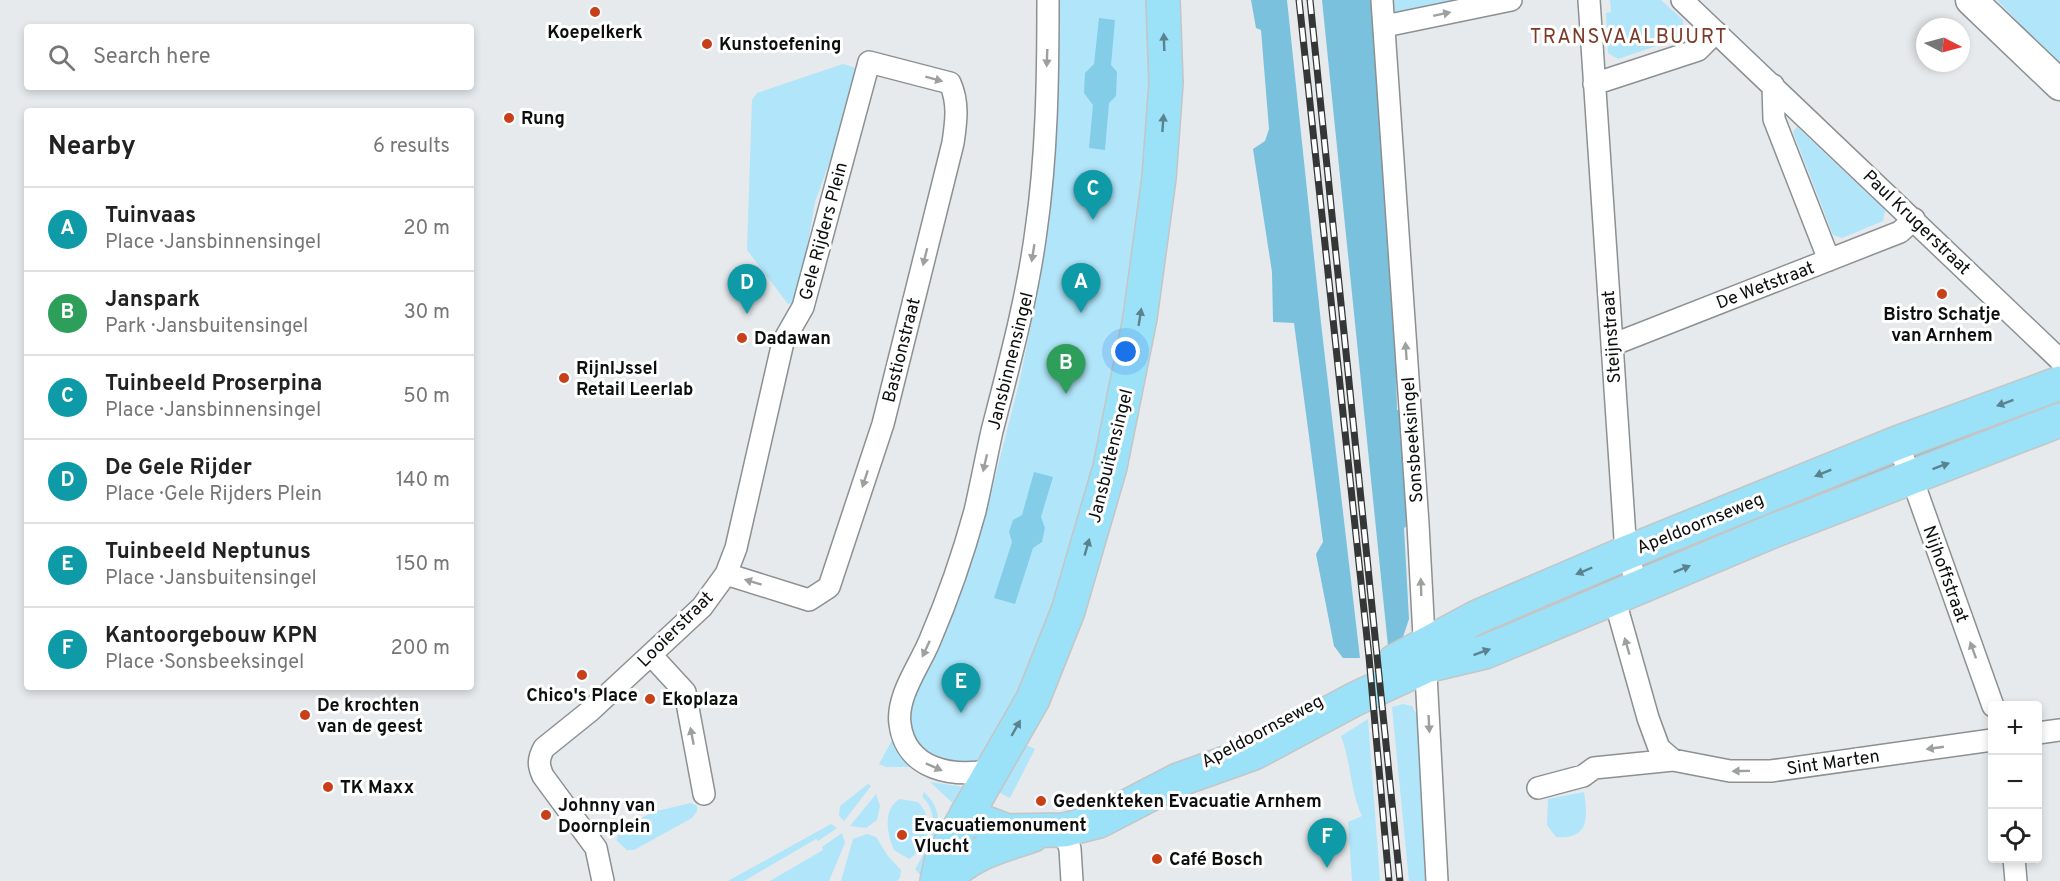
<!DOCTYPE html>
<html lang="en">
<head>
<meta charset="utf-8">
<style>
  :root { --surface:#fff; --page:#f2f2f2; --text:#222; --muted:#767676; --line:#e0e0e0; --accent:#7c3aed }
  body { margin:0; font-family:Overpass,sans-serif; background:var(--page); color:var(--text) }
  .controls { position:absolute; right:18px; bottom:18px; display:grid; overflow:hidden; border-radius:6px; box-shadow:0 3px 9px #0003 }
  .controls button { width:54px; height:54px; display:grid; place-items:center; padding:0; border:0; border-bottom:2px solid var(--line); background:var(--surface); color:var(--text); font:30px sans-serif }
  .compass { position:absolute; left:1916px; top:18px; width:54px; height:54px; border-radius:50%; background:var(--surface); box-shadow:0 3px 9px #0003; rotate:96deg }
  .you { position:absolute; left:1126px; top:352px; width:21px; height:21px; margin:-15px; border:4px solid #fff; border-radius:50%; background:#1a73e8; box-shadow:0 0 0 9px #1a73e833 }
  .badge { display:grid; place-items:center; width:39px; height:39px; border-radius:50%; background:var(--accent); color:#fff; font-size:20px; font-weight:700 }
  .pin { position:absolute; translate:-50% -50px; filter:drop-shadow(0 2px 3px #0008) }
  .pin::after { content:''; position:absolute; top:32px; width:21px; height:18px; background:inherit; clip-path:polygon(0 0,100% 0,50% 100%) }
  .list { margin:0; padding:0; list-style:none }
  h2 { display:flex; justify-content:space-between; align-items:center; height:78px; margin:0; padding:0 24px; font-size:26px }
  h2 small { font-size:20px; font-weight:400; color:var(--muted) }
  .list li { display:grid; grid-template-columns:39px 1fr auto; gap:18px; align-items:center; box-sizing:border-box; height:84px; padding:0 24px; border-top:2px solid var(--line) }
  .list b { display:block; font-size:22px; white-space:nowrap }
  .list p { margin:0; font-size:20px; white-space:nowrap; color:var(--muted) }
  .list em { font-size:20px; font-style:normal; color:var(--muted) }
  .icon { flex:none; width:33px; height:33px; fill:none; stroke:currentColor; stroke-width:2; stroke-linecap:round; stroke-linejoin:round }
  .map { position:relative; flex:none; width:2060px; height:881px; overflow:hidden }
  .search { position:absolute; background:var(--surface); box-shadow:0 3px 9px #0003; left:24px; top:24px; width:450px; height:66px; display:flex; align-items:center; gap:15px; box-sizing:border-box; padding:0 21px; border-radius:6px; color:var(--muted); font-size:22px }
  .panel { position:absolute; background:var(--surface); box-shadow:0 3px 9px #0003; left:24px; top:108px; width:450px; height:582px; border-radius:6px }
  .map>svg:first-child { display:block }
  .green { fill:#b1e5f9 }
  .forest { fill:#79c1dc }
  .water { fill:#84cde8 }
  .lines { fill:none; stroke-linecap:round; stroke-linejoin:round }
  .minor-casing { stroke:#8c9092; stroke-width:24 }
  .secondary-casing { stroke:#8c9092; stroke-width:33 }
  .primary-casing { stroke:#c5c5c5; stroke-width:36 }
  .minor { stroke:#fff; stroke-width:21 }
  .secondary { stroke:#fff; stroke-width:30 }
  .primary { stroke:#9be1f8; stroke-width:33 }
  .rail-casing { stroke:#353737; stroke-width:7 }
  .rail { stroke:#fff; stroke-width:4.5; stroke-dasharray:14; stroke-linecap:butt }
  .oneway { fill:#9e9f9f }
  .oneway2 { fill:#5b828f }
  .poi-dot { fill:#c83f1a; stroke:#fff; stroke-width:2 }
  .labels { text-anchor:middle; stroke-width:6; stroke-linejoin:round; paint-order:stroke }
  .poi-label { font-size:18px; font-weight:bold; fill:#0d0f0f; stroke:#fff; text-anchor:start }
  .street-label { font-size:18px; fill:#0d0f0f; stroke:#fff }
  .neighbourhood-label { font-size:20px; letter-spacing:1.5px; fill:#7d3927; stroke:#fff }
</style>
</head>
<body>
<div class="map">
<svg width="2060" height="881" viewBox="0 0 2060 881">
  <rect width="100%" height="100%" fill="#e6eaec"/>
  <path class="green" d="M1058,0H1152L1154,83L1114,409L1042,656L980,763L955,769L913,747L907,715L935,651L986,513L1020,379L1040,282L1052,184Z
    M1389,0H1489L1398,16L1390,8Z
    M1610,0H1661L1683,20V37L1618,59L1608,53L1606,13L1611,12Z
    M1997,0H2060V66Z
    M843,64L856,68L860,78L815,202L798,299L795,303L788,304L747,250L752,100L757,93Z
    M1797,127L1885,210L1883,221L1842,238L1833,235L1793,132Z
    M1403,704L1412,706L1419,719L1425,881H1409L1392,707Z
    M1368,719L1380,881H1352L1348,822L1362,816C1350,790 1351,762 1341,736Z
    M896,733L913,767H886L879,764Z
    M1026,745L1035,749L1010,798L992,789Z
    M930,782L971,788L960,810Z
    M868,784L871,786L844,821L839,816L840,806Z
    M924,792C951,817 935,848 920,875L915,869C929,846 944,819 922,796Z
    M1584,792C1588,818 1589,840 1556,837L1547,825L1548,799Z
    M876,794L880,806L877,820L866,828L850,826Z
    M900,799L918,802C935,819 929,847 909,859L894,850C887,834 882,809 900,799Z
    M691,803L697,806V811L692,818L634,850H627L617,841L618,832L652,812Z
    M831,824L837,828L818,841L816,839L744,881H728Z
    M842,833L845,843L829,881H770L823,850L822,847Z
    M867,834L876,837L888,856L901,870L900,878L897,881H841L853,839Z"/>
  <path class="forest" d="M1251,0H1287L1321,323L1360,658H1343L1334,646L1316,554L1323,542L1294,323L1273,322L1272,272L1253,149L1265,141L1269,129L1261,30L1256,28Z
    M1322,0H1376L1380,26L1373,36L1378,103H1384V116L1379,118L1389,270H1395L1391,286L1395,350H1401L1396,365L1397,410H1400L1407,526L1404,528L1409,619L1403,637L1388,646Z
    M2060,391V410L1914,464L1911,445Z
    M1891,457L1897,469L1661,571L1640,568V554Z
    M1616,564L1626,577L1489,639L1490,617Z"/>
  <path class="water" d="M1099,18L1115,20L1111,65L1117,72L1116,96L1109,103L1105,150L1089,148L1093,105L1084,93L1085,73L1094,64Z
    M1034,472L1053,477L1041,517L1045,528L1042,542L1033,548L1015,604L994,598L1012,542L1009,532L1013,520L1022,515Z"/>
  <g class="lines">
    <g class="minor-casing">
      <path id="minor" d="M1382,0L1418,524L1437,881
        M1589,0L1626,553L1639,587
        M1682,0L2060,360
        M1385,26L1511,0
        M1594,84L1698,50L1716,32
        M1773,85L1774,119L1829,260
        M1612,345L1900,232L1914,219
        M1897,443L1914,484L1993,706
        M1614,597L1648,718L1659,748L1673,760L1730,771H1771L1992,740
        M651,655L685,692L704,794
        M2038,733L2060,730
        M992,770C953,778 906,770 900,724C896,696 920,665 930,640C948,598 963,555 975,511C981,485 986,458 992,431C1009,365 1027,299 1036,231C1047,155 1048,77 1048,0
        M1538,788L1583,776L1594,768L1673,760
        M1064,830L1070,849L1072,881
        M2014,858L2016,881
        M603,881L596,848L543,776C538,765 538,759 544,748L590,711L702,607L726,574L736,548L783,342L803,307L869,62L950,83C959,103 956,122 953,143L883,424L829,587L809,600L726,574"/>
    </g>
    <g class="secondary-casing">
      <path id="secondary" d="M1971,0L2060,85"/>
    </g>
    <g class="primary-casing">
      <path id="primary" d="M1395,661L1477,617L1626,553L1897,443L2060,383
        M966,815L1007,831L1064,830L1099,821L1178,780L1254,753L1355,699L1426,666L1485,652L1773,531L2060,420
        M937,881L942,858L1033,699L1068,611L1110,467L1140,318L1159,178L1166,83L1163,0
        M943,881C972,852 996,848 1033,835"/>
    </g>
    <use href="#minor" class="minor"/>
    <use href="#secondary" class="secondary"/>
    <use href="#primary" class="primary"/>
    <g class="rail-casing">
      <path id="rail" d="M1299,0L1369,657L1389,881
        M1310,0L1400,881"/>
    </g>
    <use href="#rail" class="rail"/>
  </g>
  <defs><path id="oneway-solid" d="M-6-.8H1V-3.2L6.5 0L1 3.2V.8H-6Z" transform="scale(1.5)"/></defs>
  <g class="oneway">
    <use href="#oneway-solid" transform="translate(1442 14) rotate(-12)"/>
    <use href="#oneway-solid" transform="translate(1047 58) rotate(92)"/>
    <use href="#oneway-solid" transform="translate(934 79) rotate(15)"/>
    <use href="#oneway-solid" transform="translate(1033 253) rotate(99)"/>
    <use href="#oneway-solid" transform="translate(925 257) rotate(104)"/>
    <use href="#oneway-solid" transform="translate(1406 351) rotate(-94)"/>
    <use href="#oneway-solid" transform="translate(985 463) rotate(103)"/>
    <use href="#oneway-solid" transform="translate(865 479) rotate(108)"/>
    <use href="#oneway-solid" transform="translate(753 582) rotate(-163)"/>
    <use href="#oneway-solid" transform="translate(1421 587) rotate(-92)"/>
    <use href="#oneway-solid" transform="translate(1627 646) rotate(-106)"/>
    <use href="#oneway-solid" transform="translate(926 649) rotate(115)"/>
    <use href="#oneway-solid" transform="translate(1973 650) rotate(-110)"/>
    <use href="#oneway-solid" transform="translate(1429 724) rotate(87)"/>
    <use href="#oneway-solid" transform="translate(692 736) rotate(-101)"/>
    <use href="#oneway-solid" transform="translate(1935 748) rotate(172)"/>
    <use href="#oneway-solid" transform="translate(934 767) rotate(24)"/>
    <use href="#oneway-solid" transform="translate(1741 771) rotate(179)"/>
  </g>
  <g class="oneway2">
    <use href="#oneway-solid" transform="translate(1164 42) rotate(-92)"/>
    <use href="#oneway-solid" transform="translate(1163 123) rotate(-86)"/>
    <use href="#oneway-solid" transform="translate(1140 317) rotate(-81)"/>
    <use href="#oneway-solid" transform="translate(2005 403) rotate(160)"/>
    <use href="#oneway-solid" transform="translate(1941 466) rotate(-20)"/>
    <use href="#oneway-solid" transform="translate(1823 473) rotate(158)"/>
    <use href="#oneway-solid" transform="translate(1087 547) rotate(-74)"/>
    <use href="#oneway-solid" transform="translate(1682 569) rotate(-22)"/>
    <use href="#oneway-solid" transform="translate(1584 571) rotate(157)"/>
    <use href="#oneway-solid" transform="translate(1482 652) rotate(-20)"/>
    <use href="#oneway-solid" transform="translate(1016 728) rotate(-60)"/>
  </g>
  <g class="poi-dot">
    <circle cx="595" cy="12" r="6"/>
    <circle cx="707" cy="44" r="6"/>
    <circle cx="509" cy="118" r="6"/>
    <circle cx="1942" cy="294" r="6"/>
    <circle cx="742" cy="338" r="6"/>
    <circle cx="564" cy="378" r="6"/>
    <circle cx="582" cy="675" r="6"/>
    <circle cx="650" cy="699" r="6"/>
    <circle cx="305" cy="715" r="6"/>
    <circle cx="328" cy="787" r="6"/>
    <circle cx="1041" cy="801" r="6"/>
    <circle cx="546" cy="815" r="6"/>
    <circle cx="902" cy="835" r="6"/>
    <circle cx="1157" cy="859" r="6"/>
  </g>
  <g class="labels">
    <g class="poi-label">
      <text x="595" y="38" text-anchor="middle">Koepelkerk</text>
      <text x="719" y="50">Kunstoefening</text>
      <text x="521" y="124">Rung</text>
      <text x="1942" y="320" text-anchor="middle">Bistro Schatje<tspan x="1942" dy="21">van Arnhem</tspan></text>
      <text x="754" y="344">Dadawan</text>
      <text x="576" y="374">RijnIJssel<tspan x="576" dy="21">Retail Leerlab</tspan></text>
      <text x="582" y="701" text-anchor="middle">Chico's Place</text>
      <text x="662" y="705">Ekoplaza</text>
      <text x="317" y="711">De krochten<tspan x="317" dy="21">van de geest</tspan></text>
      <text x="340" y="793">TK Maxx</text>
      <text x="1053" y="807">Gedenkteken Evacuatie Arnhem</text>
      <text x="558" y="811">Johnny van<tspan x="558" dy="21">Doornplein</tspan></text>
      <text x="914" y="831">Evacuatiemonument<tspan x="914" dy="21">Vlucht</tspan></text>
      <text x="1169" y="865">Café Bosch</text>
    </g>
    <g class="street-label">
      <text transform="translate(1917 222) rotate(44)" y="6">Paul Krugerstraat</text>
      <text transform="translate(823 231) rotate(-75)" y="6">Gele Rijders Plein</text>
      <text transform="translate(1765 285) rotate(-21)" y="6">De Wetstraat</text>
      <text transform="translate(1611 337) rotate(-94)" y="6">Steijnstraat</text>
      <text transform="translate(901 350) rotate(-76)" y="6">Bastionstraat</text>
      <text transform="translate(1010 361) rotate(-76)" y="6">Jansbinnensingel</text>
      <text transform="translate(1412 440) rotate(-94)" y="6">Sonsbeeksingel</text>
      <text transform="translate(1110 456) rotate(-76)" y="6">Jansbuitensingel</text>
      <text transform="translate(1700 523) rotate(-22)" y="6">Apeldoornseweg</text>
      <text transform="translate(1946 574) rotate(70)" y="6">Nijhoffstraat</text>
      <text transform="translate(675 629) rotate(-45)" y="6">Looierstraat</text>
      <text transform="translate(1262 731) rotate(-28)" y="6">Apeldoornseweg</text>
      <text transform="translate(1833 762) rotate(-8)" y="6">Sint Marten</text>
    </g>
    <g class="neighbourhood-label">
      <text x="1629" y="43">TRANSVAALBUURT</text>
    </g>
  </g>
</svg>
<div class="controls">
<button>+</button>
<button>−</button>
<button><svg class="icon" aria-label="locate" viewBox="0 0 24 24"><circle cx="12" cy="12" r="6"/><path d="M12 2v4M12 18v4M2 12h4M18 12h4"/></svg></button>
</div>
<svg class="compass" viewBox="-18 -18 36 36"><path d="M0-13l5 13h-10z" fill="#e53935"/><path d="M0 13l5-13h-10z" fill="#767676"/></svg>
<div class="you"></div>
<div class="pin badge" style="left:1081px;top:313px;background:#0f9aa8">A</div>
<div class="pin badge" style="left:1066px;top:394px;background:#2e9e5b">B</div>
<div class="pin badge" style="left:1093px;top:220px;background:#0f9aa8">C</div>
<div class="pin badge" style="left:747px;top:314px;background:#0f9aa8">D</div>
<div class="pin badge" style="left:961px;top:713px;background:#0f9aa8">E</div>
<div class="pin badge" style="left:1327px;top:868px;background:#0f9aa8">F</div>
<div class="search"><svg class="icon" aria-label="search" viewBox="0 0 24 24"><circle cx="10" cy="10" r="6"/><path d="M15 15l6 6"/></svg>Search here</div>
<section class="panel">
<h2>Nearby<small>6 results</small></h2>
<ul class="list">
<li><span class="badge" style="background:#0f9aa8">A</span><div><b>Tuinvaas</b><p>Place · Jansbinnensingel</p></div><em>20 m</em></li>
<li><span class="badge" style="background:#2e9e5b">B</span><div><b>Janspark</b><p>Park · Jansbuitensingel</p></div><em>30 m</em></li>
<li><span class="badge" style="background:#0f9aa8">C</span><div><b>Tuinbeeld Proserpina</b><p>Place · Jansbinnensingel</p></div><em>50 m</em></li>
<li><span class="badge" style="background:#0f9aa8">D</span><div><b>De Gele Rijder</b><p>Place · Gele Rijders Plein</p></div><em>140 m</em></li>
<li><span class="badge" style="background:#0f9aa8">E</span><div><b>Tuinbeeld Neptunus</b><p>Place · Jansbuitensingel</p></div><em>150 m</em></li>
<li><span class="badge" style="background:#0f9aa8">F</span><div><b>Kantoorgebouw KPN</b><p>Place · Sonsbeeksingel</p></div><em>200 m</em></li>
</ul>
</section>
</div>
</body>
</html>
